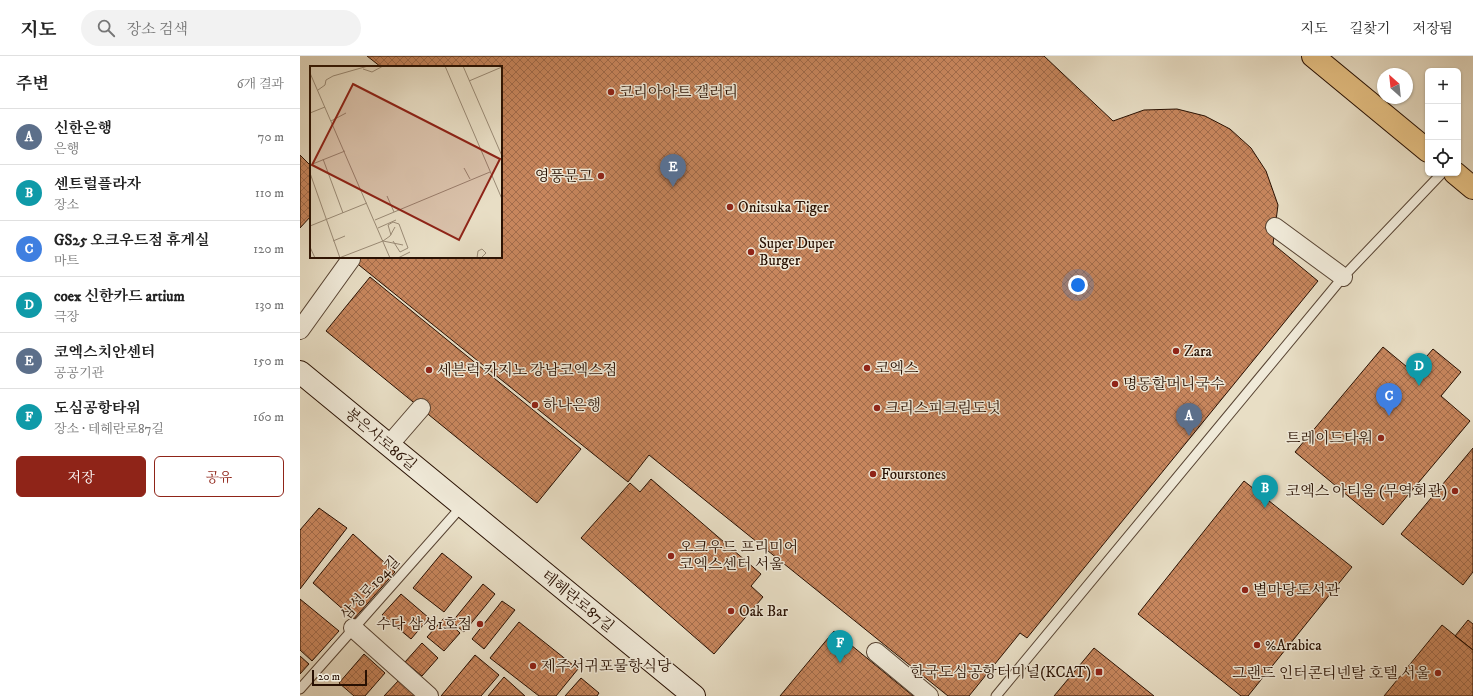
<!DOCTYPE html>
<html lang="ko">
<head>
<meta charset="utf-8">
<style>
  :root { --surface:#fff; --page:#f2f2f2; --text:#222; --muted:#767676; --line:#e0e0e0; --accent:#8f2418 }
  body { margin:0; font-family:"IM FELL DW Pica","Noto Serif KR",serif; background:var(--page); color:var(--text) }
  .controls { position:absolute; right:12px; top:12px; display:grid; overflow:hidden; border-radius:6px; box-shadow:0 1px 3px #0004 }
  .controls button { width:36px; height:36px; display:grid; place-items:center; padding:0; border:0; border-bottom:1px solid var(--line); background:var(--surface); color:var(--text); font:20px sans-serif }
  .compass { position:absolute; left:1077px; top:12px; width:36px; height:36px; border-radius:50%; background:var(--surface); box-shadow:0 1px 3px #0004; rotate:333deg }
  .scale { position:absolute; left:12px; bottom:10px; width:55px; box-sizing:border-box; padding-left:4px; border:2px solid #281002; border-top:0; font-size:11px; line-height:14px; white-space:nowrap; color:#281002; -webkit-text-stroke:3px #f0ead9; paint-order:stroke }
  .you { position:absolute; left:778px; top:229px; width:14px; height:14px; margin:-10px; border:3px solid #fff; border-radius:50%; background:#1a73e8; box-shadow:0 0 0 6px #1a73e833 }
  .badge { display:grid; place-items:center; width:26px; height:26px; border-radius:50%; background:var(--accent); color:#fff; font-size:13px; font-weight:700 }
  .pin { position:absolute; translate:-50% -33px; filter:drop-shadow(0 1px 2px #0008) }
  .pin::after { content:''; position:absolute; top:21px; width:14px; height:12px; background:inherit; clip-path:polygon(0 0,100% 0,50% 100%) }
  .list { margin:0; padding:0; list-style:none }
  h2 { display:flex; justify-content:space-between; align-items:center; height:52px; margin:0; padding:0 16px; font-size:17px }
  h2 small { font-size:13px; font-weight:400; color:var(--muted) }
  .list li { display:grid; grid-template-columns:26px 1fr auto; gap:12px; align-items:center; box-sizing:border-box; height:56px; padding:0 16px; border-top:1px solid var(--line) }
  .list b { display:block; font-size:15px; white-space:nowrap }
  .list p { margin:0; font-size:13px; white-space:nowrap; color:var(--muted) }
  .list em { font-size:13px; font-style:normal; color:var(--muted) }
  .actions { display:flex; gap:8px; padding:12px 16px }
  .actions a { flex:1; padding:9px 0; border:1px solid var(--accent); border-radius:6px; text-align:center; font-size:14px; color:var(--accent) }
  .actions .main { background:var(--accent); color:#fff }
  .icon { flex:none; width:22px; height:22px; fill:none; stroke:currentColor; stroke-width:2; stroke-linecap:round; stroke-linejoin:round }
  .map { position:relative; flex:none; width:1173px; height:640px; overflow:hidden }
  header { display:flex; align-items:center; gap:24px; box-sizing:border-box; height:56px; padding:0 20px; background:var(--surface); border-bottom:1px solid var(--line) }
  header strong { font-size:19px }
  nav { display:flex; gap:22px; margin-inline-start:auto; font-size:14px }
  .search { width:280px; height:36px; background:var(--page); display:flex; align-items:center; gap:10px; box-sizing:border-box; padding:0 14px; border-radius:22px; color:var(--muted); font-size:15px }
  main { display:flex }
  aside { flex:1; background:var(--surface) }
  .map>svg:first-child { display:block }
  .building { fill:url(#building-cross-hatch); stroke:#281002 }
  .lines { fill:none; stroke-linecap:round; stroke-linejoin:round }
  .lane-casing { stroke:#584433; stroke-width:11 }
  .street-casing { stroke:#584433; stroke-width:20 }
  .secondary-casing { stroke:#281002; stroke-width:24 }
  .primary-casing { stroke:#281002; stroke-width:24 }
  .lane { stroke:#f0ead9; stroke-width:9 }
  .street { stroke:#f0ead9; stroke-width:18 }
  .secondary { stroke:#f0ead9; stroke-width:22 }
  .primary { stroke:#e4bf82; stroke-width:22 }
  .poi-dot { fill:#8f2418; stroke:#f0ead9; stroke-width:1.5 }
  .labels { text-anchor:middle; stroke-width:3; stroke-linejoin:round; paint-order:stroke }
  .poi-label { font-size:15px; fill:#281002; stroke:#f0ead9; text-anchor:start }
  .street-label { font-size:15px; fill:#281002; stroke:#f0ead9 }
  .inset-road { fill:none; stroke:#9b8c77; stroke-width:1 }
  .view { fill:#8f2418; fill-opacity:0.15; stroke:#8f2418; stroke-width:2 }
  .inset-edge { fill:none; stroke:#281002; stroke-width:2 }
</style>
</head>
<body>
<header>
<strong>지도</strong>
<div class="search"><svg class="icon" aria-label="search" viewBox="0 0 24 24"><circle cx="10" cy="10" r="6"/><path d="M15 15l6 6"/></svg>장소 검색</div>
<nav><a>지도</a><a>길찾기</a><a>저장됨</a></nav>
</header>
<main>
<aside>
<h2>주변<small>6개 결과</small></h2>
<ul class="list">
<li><span class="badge" style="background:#5c6f8a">A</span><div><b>신한은행</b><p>은행</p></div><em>70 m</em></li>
<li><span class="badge" style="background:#0f9aa8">B</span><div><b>센트럴플라자</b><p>장소</p></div><em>110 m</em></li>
<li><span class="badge" style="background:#3f7fe0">C</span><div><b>GS25 오크우드점 휴게실</b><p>마트</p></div><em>120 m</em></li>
<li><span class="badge" style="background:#0f9aa8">D</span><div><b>coex 신한카드 artium</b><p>극장</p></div><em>130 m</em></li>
<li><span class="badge" style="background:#5c6f8a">E</span><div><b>코엑스치안센터</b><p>공공기관</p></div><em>150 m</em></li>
<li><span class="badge" style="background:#0f9aa8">F</span><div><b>도심공항타워</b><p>장소 · 테헤란로87길</p></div><em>160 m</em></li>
</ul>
<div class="actions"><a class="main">저장</a><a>공유</a></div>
</aside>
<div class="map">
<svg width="1173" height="640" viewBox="0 0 1173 640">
  <defs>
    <pattern id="building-cross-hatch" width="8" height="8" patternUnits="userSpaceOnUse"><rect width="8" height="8" fill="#c7865d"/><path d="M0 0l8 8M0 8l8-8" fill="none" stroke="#a26c4b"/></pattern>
  </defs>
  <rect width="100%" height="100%" fill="#e8dec5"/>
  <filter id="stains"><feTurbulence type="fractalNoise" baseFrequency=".005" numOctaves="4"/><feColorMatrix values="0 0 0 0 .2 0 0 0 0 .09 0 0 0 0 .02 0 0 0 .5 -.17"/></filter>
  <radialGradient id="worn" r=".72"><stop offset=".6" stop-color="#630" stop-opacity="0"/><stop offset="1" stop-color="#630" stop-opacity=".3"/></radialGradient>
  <path class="building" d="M67,0H744L813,65L844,54L877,53L905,60L930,73L951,92L966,115L978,149L973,188L1018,225L727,582L720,577L669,640H648L349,399L328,426L49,201H201V11H81Z
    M0,99L11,110V160L0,172Z
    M70,221L281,393L237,447L26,275Z
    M1083,291L1113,316L1133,293L1161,316L1141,340L1170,365L1083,469L995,396Z
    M1173,392V516L1163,529L1101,478Z
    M351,423L461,518L451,530L463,541L414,598L281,482L330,427L340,436Z
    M944,425L1052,511L948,640H941L838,558Z
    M19,452L47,472L0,533V474Z
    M53,478L95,516L54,563L13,527Z
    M142,497L172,521L144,556L113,532Z
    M183,528L195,538L164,576L152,566Z
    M101,538L129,562L111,583L82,559Z
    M0,543L39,575L12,605L0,594Z
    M202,545L215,554L184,593L172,583Z
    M144,562L160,577L144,595L127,581Z
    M1168,564L1173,568V594L1155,580Z
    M219,566L278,613L256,640H239L190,602Z
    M1142,569L1173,594V640H1084Z
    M534,575L613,640H480Z
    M122,587L138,602L122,620L105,606Z
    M794,592L854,640H754Z
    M64,598L85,617L65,640H54L39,627Z
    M175,599L199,619L181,640H141Z
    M0,600L9,608L0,618Z
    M204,621L225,640H188Z
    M281,622L299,637L297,640H265Z
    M99,624L117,640H84Z"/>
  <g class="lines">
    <g class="lane-casing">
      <path id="lane" d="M0,633L162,450
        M696,640L1043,221L1142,117"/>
    </g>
    <g class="street-casing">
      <path id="street" d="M975,171L1043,221
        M0,274L51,203
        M89,389L121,352
        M53,572L129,640
        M576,596L629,640"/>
    </g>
    <g class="secondary-casing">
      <path id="secondary" d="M0,316L394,640"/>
    </g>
    <g class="primary-casing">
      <path id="primary" d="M1013,0L1128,95
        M1155,117L1173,132"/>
    </g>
    <use href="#lane" class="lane"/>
    <use href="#street" class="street"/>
    <use href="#secondary" class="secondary"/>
    <use href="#primary" class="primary"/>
  </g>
  <g class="poi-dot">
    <circle cx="311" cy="36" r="4"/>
    <circle cx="301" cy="120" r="4"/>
    <circle cx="430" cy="151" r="4"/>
    <circle cx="451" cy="196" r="4"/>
    <circle cx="876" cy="295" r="4"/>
    <circle cx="567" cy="312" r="4"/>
    <circle cx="129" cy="314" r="4"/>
    <circle cx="815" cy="328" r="4"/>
    <circle cx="235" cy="349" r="4"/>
    <circle cx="577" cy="352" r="4"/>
    <circle cx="1081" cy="382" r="4"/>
    <circle cx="573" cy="418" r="4"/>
    <circle cx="1155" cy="435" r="4"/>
    <circle cx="371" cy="500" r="4"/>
    <circle cx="945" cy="534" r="4"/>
    <circle cx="431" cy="555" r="4"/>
    <circle cx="180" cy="568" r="4"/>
    <circle cx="957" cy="589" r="4"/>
    <circle cx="233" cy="610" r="4"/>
    <rect x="795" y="612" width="8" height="8" rx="2"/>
    <circle cx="1138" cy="617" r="4"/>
  </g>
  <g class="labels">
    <g class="poi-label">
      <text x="319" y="41">코리아아트 갤러리</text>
      <text x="293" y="125" text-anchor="end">영풍문고</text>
      <text x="438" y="156">Onitsuka Tiger</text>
      <text x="459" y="192">Super Duper<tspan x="459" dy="17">Burger</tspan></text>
      <text x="884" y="300">Zara</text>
      <text x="575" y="317">코엑스</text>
      <text x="137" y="319">세븐럭 카지노 강남코엑스점</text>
      <text x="823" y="333">명동할머니국수</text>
      <text x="243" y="354">하나은행</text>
      <text x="585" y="357">크리스피크림도넛</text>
      <text x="1073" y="387" text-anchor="end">트레이드타워</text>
      <text x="581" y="423">Fourstones</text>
      <text x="1147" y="440" text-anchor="end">코엑스 아티움 (무역회관)</text>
      <text x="379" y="496">오크우드 프리미어<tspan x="379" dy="17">코엑스센터 서울</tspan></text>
      <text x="953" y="539">별마당도서관</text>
      <text x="439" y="560">Oak Bar</text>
      <text x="172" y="573" text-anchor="end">수다 삼성1호점</text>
      <text x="965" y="594">%Arabica</text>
      <text x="241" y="615">제주서귀포물항식당</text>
      <text x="791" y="621" text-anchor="end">한국도심공항터미널(KCAT)</text>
      <text x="1130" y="622" text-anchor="end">그랜드 인터콘티넨탈 호텔 서울</text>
    </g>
    <g class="street-label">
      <text transform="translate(81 383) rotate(40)" y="5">봉은사로86길</text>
      <text transform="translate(70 532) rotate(-48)" y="5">삼성로104길</text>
      <text transform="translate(278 545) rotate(39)" y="5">테헤란로87길</text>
    </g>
  </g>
  <g transform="translate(10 10)">
    <rect width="192" height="192" fill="#e8dec5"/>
    <path class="inset-road" d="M135,0L192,133M153,0L192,90M53,3L62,6L73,0M0,7L80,192M159,15L192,1M8,24L15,19L16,14L23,10L58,0M0,47L15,41M21,55L36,47M13,93L33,147M0,99L35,85M154,102L160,113M0,107L30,192M77,130L84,146M65,154L180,106M0,160L57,137M68,162L86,154M81,169L78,159L83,156L89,158L98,182L90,186L83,175M23,175L35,170M73,175L93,179M0,181L5,192M29,192L73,175L80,170L85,161M88,192L100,186M167,192L168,185L172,183L176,187L171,192"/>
    <path class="view" d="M43,18L190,93L149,174L2,99Z"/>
    <rect width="192" height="192" class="inset-edge"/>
  </g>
  <rect width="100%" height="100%" filter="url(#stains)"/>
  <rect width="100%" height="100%" fill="url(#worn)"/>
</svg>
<div class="controls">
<button>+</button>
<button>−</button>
<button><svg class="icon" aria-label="locate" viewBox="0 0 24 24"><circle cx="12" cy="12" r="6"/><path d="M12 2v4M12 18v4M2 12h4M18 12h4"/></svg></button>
</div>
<svg class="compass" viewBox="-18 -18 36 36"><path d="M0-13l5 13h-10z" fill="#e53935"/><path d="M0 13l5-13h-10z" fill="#767676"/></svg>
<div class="scale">20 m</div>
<div class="you"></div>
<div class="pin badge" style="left:889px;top:380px;background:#5c6f8a">A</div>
<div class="pin badge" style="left:965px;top:452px;background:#0f9aa8">B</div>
<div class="pin badge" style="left:1089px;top:360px;background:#3f7fe0">C</div>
<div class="pin badge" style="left:1119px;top:330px;background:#0f9aa8">D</div>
<div class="pin badge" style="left:373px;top:131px;background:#5c6f8a">E</div>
<div class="pin badge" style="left:540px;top:607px;background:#0f9aa8">F</div>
</div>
</main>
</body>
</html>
